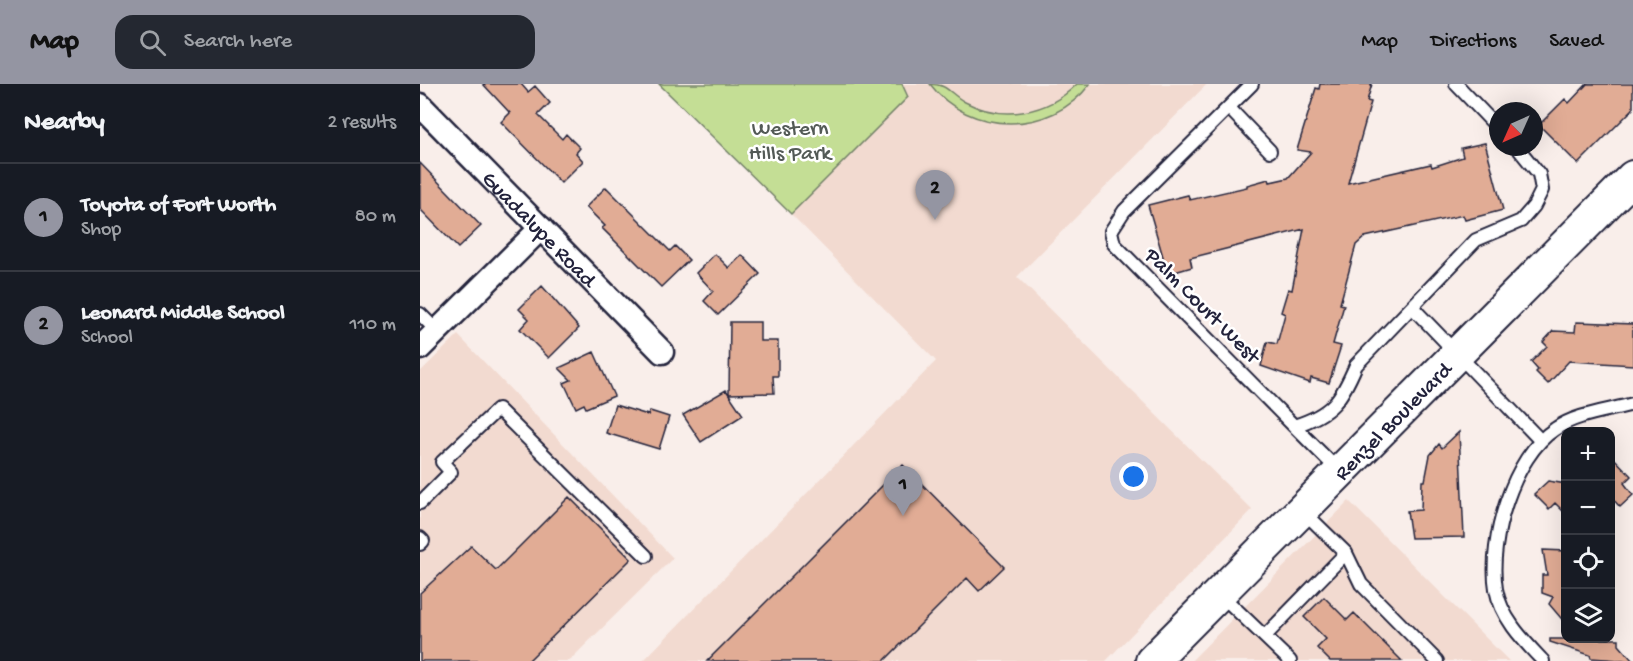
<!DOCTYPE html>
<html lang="en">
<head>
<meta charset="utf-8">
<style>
  :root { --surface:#171b24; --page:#242831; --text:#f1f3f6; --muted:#9ea1a6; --line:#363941; --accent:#9495a2 }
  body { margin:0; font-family:"Gochi Hand",sans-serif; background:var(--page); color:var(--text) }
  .controls { position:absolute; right:18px; bottom:18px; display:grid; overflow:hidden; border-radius:12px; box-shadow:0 6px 24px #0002 }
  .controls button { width:54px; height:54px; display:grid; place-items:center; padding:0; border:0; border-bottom:2px solid var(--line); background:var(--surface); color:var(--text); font:30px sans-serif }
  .compass { position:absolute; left:1069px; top:18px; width:54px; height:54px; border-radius:50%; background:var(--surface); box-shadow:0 6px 24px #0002; rotate:225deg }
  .you { position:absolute; left:714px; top:393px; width:21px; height:21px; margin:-15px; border:4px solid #fff; border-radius:50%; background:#1a73e8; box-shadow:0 0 0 9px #1a73e833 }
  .badge { display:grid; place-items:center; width:39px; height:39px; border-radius:50%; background:var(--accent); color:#111; font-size:20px; font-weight:700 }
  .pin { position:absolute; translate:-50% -50px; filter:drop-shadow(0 2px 3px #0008) }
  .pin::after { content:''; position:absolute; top:32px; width:21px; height:18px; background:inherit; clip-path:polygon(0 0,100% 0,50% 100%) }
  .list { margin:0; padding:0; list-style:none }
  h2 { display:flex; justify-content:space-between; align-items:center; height:78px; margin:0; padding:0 24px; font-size:26px }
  h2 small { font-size:20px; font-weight:400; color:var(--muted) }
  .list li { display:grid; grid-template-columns:39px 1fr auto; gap:18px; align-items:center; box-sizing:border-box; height:108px; padding:0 24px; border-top:2px solid var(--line) }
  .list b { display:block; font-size:22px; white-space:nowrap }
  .list p { margin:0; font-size:20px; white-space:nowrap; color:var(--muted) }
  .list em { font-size:20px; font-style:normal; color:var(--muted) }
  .icon { flex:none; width:33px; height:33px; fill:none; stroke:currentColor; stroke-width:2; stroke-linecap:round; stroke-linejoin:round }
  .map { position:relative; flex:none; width:1213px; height:577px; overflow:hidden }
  header { display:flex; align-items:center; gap:36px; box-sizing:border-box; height:84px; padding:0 30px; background:var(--accent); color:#111 }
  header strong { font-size:28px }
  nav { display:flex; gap:33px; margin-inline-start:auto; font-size:21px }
  .search { width:420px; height:54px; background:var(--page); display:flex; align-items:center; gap:15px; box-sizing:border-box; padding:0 21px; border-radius:18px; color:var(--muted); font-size:22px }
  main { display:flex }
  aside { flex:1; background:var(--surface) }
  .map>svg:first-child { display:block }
  .built { fill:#f2dad0 }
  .green { fill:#c4de95; stroke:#738068; stroke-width:1.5 }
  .building { fill:#e1ac95; stroke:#22223b; stroke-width:1.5 }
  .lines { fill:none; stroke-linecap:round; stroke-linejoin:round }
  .lane-casing { stroke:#22223b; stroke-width:16 }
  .street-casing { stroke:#22223b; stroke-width:27 }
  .secondary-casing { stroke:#22223b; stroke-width:36 }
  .lane { stroke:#fff; stroke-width:12 }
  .street { stroke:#fff; stroke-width:22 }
  .secondary { stroke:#fff; stroke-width:32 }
  .labels { text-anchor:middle; stroke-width:5; stroke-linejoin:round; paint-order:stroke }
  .park-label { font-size:22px; fill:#535a56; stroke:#fff }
  .street-label { font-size:22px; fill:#22223b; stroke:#fff }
</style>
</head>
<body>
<header>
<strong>Map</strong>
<div class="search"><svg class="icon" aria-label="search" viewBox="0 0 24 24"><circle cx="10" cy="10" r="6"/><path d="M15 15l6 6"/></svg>Search here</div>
<nav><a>Map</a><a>Directions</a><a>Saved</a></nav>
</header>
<main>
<aside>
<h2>Nearby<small>2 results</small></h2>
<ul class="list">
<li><span class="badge">1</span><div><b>Toyota of Fort Worth</b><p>Shop</p></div><em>80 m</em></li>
<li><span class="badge">2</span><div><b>Leonard Middle School</b><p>School</p></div><em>110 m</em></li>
</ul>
</aside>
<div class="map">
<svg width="1213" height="577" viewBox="0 0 1213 577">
  <rect width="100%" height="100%" fill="#f9eeea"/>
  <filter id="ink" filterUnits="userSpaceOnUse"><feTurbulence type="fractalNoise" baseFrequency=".0167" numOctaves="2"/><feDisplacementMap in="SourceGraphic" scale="12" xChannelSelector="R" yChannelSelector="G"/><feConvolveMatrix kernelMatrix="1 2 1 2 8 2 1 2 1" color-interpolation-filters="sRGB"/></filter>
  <g filter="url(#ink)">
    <path class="built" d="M481,0H787L597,193L832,426L686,577H223L516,277L371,130L488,13Z
      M38,251L253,474L149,577H0V288Z
      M929,417L1089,577H771Z"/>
    <path class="green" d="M239,0H482L488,13L371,130Z
      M510,0C528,0 530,10 545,18C583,38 627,30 657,0H670C631,52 549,52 510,0Z"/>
    <path class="building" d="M63,0H101L108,8L115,2L130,19L118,31L142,55L146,50L160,64L156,69L163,77L141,99L81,38L90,29Z
      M900,0H952L947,17L951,18L928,99L1011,80L1012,83L1043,73L1041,64L1065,59L1083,126L1045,136L1043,131L945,153L936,161L920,220L924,221L913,260L921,262L909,299L891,294L890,299L841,282L847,258L857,260L865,230L861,228L868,205L872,206L884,145L770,174L772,183L748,190L728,121L768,111L770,116L827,103V101L849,95L850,98L868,94L891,68L877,66L896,4L899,5Z
      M1167,0H1213V25L1158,80L1119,41L1145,15L1149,19Z
      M0,79L61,142L38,164L0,125Z
      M186,103L250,167L255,162L269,176L241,203L182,144L185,142L166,123Z
      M295,170L309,184L322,171L340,190L298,231L284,217L293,207L276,189Z
      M122,202L159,244L129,274L100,245L109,235L99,225Z
      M310,238H340V257H358V292H353L354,309L309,310Z
      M1156,238L1213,240V281L1149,277L1128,300L1116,288L1118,286L1111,278L1127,262L1123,258L1133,247L1155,248Z
      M174,268L194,312L166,324L164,320L156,324L144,299L151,296L139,284Z
      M306,306L323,331L281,358L263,331Z
      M195,321L228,331L230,327L249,333L239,365L186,349Z
      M1039,348L1044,453L991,454L987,427L1001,426L1002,397H1005L1010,371L1019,360L1022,364Z
      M1191,371L1211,392L1204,399L1213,411L1200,423L1191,413Z
      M483,381L584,483L559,507L547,494L464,577H287Z
      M1128,397L1146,400V430L1135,419L1129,425L1114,410Z
      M149,413L211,475L108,577H0V509L51,462L76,486Z
      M1123,466L1146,467V540L1129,520L1133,513L1122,509V491H1127Z
      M904,513L927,536L934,529L982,577H910L897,564L906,555L884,533Z
      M1130,555H1199V561L1213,577L1171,574L1170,571L1130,558Z"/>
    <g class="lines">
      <g class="lane-casing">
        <path id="lane" d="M832,0L704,127L691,147L694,160L874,342C912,330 921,316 936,281L1056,156L1101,137L1114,122L1122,106L1119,90L1097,63
          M1036,0L1078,44
          M809,24L850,67
          M992,223L1120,356
          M0,230L17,247
          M874,342L920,388
          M0,419L31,388L22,378L78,325L226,472
          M883,427L926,469L941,500L1017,577
          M0,454L3,457L0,460
          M800,510L870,577
          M845,552L926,469
          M1123,577C1104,557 1081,534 1076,505C1068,457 1093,372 1135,345C1156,330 1188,327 1213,320"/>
      </g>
      <g class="street-casing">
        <g id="street">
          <path id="s1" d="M0,21L242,268"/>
          <path d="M0,264L121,144"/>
        </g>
      </g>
      <g class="secondary-casing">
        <g id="secondary">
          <path id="s2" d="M732,577L1213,93"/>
        </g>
      </g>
      <use href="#lane" class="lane"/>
      <use href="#street" class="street"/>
      <use href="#secondary" class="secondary"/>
    </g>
  </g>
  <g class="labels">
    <g class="park-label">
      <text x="370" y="50">Western<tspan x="370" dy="25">Hills Park</tspan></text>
    </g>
    <g class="street-label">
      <text dy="8" stroke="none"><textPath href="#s1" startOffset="172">Guadalupe Road</textPath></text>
      <text transform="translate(784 220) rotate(45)" y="8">Palm Court West</text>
      <text dy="8" stroke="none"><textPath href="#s2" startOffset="340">Renzel Boulevard</textPath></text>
    </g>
  </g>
</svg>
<div class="controls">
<button>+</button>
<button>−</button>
<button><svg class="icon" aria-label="locate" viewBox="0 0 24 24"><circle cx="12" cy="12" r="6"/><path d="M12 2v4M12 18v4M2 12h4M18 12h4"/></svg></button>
<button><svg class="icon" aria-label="layers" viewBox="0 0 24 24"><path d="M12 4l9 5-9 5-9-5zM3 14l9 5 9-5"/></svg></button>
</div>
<svg class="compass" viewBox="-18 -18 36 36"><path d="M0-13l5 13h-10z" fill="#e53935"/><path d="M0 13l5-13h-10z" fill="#9ea1a6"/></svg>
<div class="you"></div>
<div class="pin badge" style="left:483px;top:432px">1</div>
<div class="pin badge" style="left:515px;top:136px">2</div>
</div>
</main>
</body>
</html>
